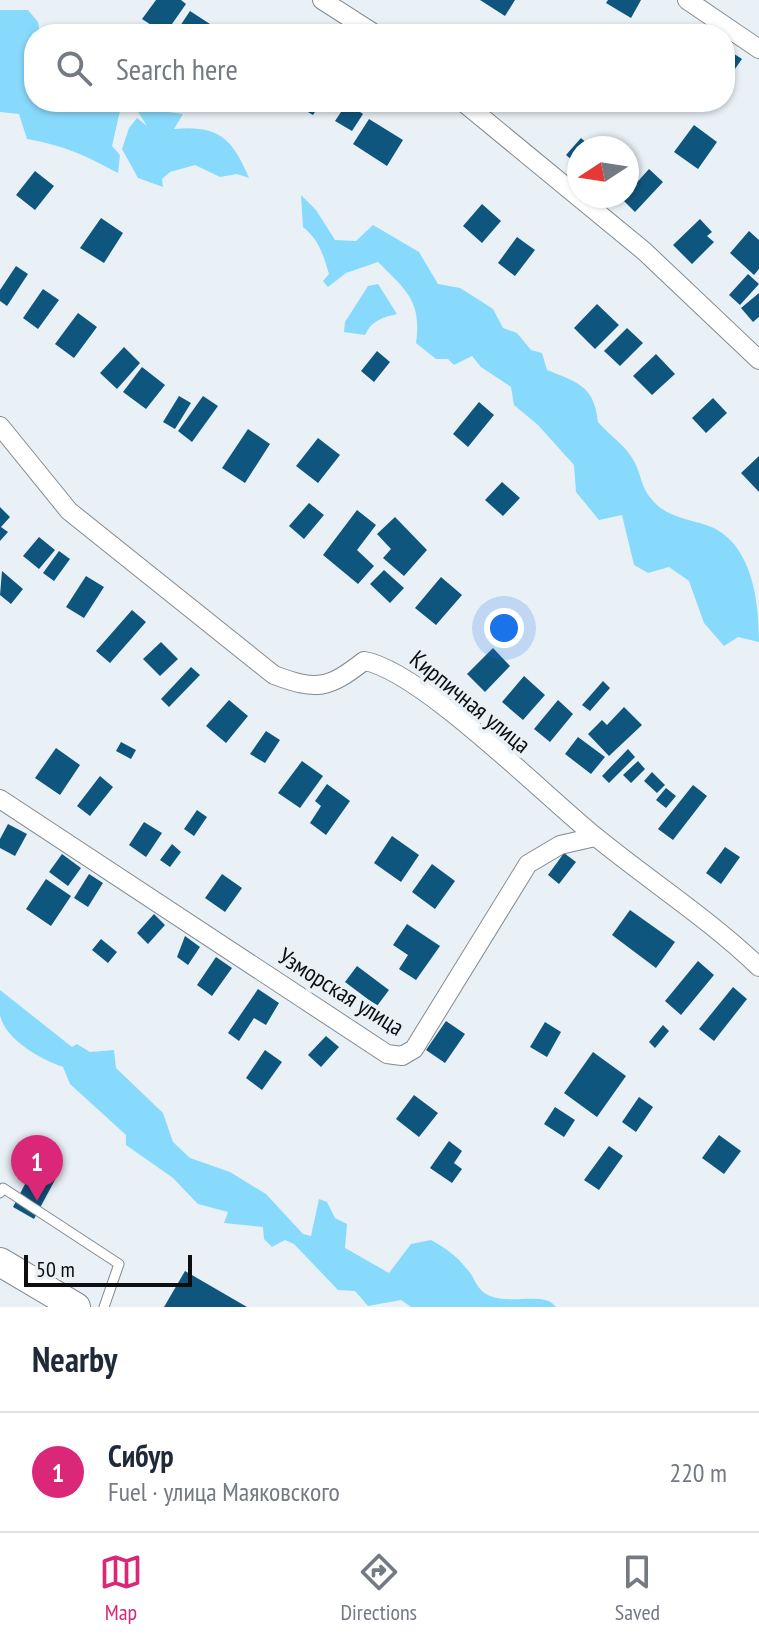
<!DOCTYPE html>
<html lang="en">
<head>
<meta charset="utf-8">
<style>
  :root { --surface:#fff; --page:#f6f6f7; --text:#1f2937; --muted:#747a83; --line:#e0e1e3; --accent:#db2777 }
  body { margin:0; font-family:"PT Sans Narrow",sans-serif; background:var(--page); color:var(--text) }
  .compass { position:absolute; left:567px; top:136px; width:72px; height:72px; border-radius:50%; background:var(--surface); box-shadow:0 2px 6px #0004; rotate:258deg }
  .scale { position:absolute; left:24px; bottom:20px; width:168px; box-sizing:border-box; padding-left:8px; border:4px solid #0c0e10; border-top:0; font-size:22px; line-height:28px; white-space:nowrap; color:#0c0e10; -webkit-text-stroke:6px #e9f1f7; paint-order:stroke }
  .you { position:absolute; left:504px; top:628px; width:28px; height:28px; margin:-20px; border:6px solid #fff; border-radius:50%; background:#1a73e8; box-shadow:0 0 0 12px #1a73e833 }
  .badge { display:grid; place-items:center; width:52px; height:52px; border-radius:50%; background:var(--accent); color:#fff; font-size:26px; font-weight:700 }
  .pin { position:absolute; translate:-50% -66px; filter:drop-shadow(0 2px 4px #0008) }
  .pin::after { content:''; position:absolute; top:42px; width:28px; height:24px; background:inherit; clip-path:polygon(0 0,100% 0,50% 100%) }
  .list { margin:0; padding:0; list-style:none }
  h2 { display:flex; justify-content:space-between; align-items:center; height:104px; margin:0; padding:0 32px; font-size:34px }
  h2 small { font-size:26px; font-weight:400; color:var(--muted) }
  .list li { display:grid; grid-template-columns:52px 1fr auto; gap:24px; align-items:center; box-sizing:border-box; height:120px; padding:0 32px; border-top:2px solid var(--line) }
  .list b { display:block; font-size:30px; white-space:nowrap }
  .list p { margin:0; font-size:26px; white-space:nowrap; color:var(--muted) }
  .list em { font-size:26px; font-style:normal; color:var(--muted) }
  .icon { flex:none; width:44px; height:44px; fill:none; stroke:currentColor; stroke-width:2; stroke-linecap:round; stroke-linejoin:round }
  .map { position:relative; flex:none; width:759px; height:1307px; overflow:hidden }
  .search { position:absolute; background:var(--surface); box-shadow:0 2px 6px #0004; left:24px; right:24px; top:24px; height:88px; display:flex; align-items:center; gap:20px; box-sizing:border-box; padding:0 28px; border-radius:32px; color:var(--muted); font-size:30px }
  .sheet { height:224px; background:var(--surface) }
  nav { display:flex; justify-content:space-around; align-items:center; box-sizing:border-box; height:112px; border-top:2px solid var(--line); background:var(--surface); font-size:22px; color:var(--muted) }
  nav a { display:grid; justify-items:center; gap:4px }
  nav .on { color:var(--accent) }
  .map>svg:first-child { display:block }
  .water { fill:#88dafd }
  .building { fill:#0f567e }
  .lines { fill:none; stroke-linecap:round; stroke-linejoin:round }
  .lane-casing { stroke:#838a8f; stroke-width:11 }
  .street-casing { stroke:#838a8f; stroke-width:20 }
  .primary-casing { stroke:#838a8f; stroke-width:30 }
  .lane { stroke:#fff; stroke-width:9 }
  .street { stroke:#fff; stroke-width:18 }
  .primary { stroke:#fff; stroke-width:28 }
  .labels { text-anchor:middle; stroke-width:8; stroke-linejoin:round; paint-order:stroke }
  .street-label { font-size:24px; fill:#0c0e10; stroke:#e9f1f7 }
</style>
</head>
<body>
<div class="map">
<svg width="759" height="1307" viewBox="0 0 759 1307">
  <rect width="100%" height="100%" fill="#e9f1f7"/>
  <path class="water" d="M0,10H28L38,22L40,34H34V102H122L112,146L120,155L118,173C86,156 66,146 27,139L19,114L0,112Z
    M132,102H152L161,111L183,114L174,129C217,125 232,137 249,178L237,174L220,177L195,165L170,172L162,179L163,187L138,178L122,149L129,128L137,118L147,126Z
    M301,195L316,210L335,240L356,241L373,225L419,252L438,284L460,288L476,298L493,309L503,328L517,333L531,350L542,353L547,370C579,383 594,386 598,422C610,436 627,446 635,463C644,482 640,488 657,505C672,519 696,520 714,528C753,548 759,603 759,642L738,637L724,646L704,623L689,581L669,567L648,573L634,565L622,515L599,520L576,492L574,465L538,425L514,405L511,387L481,367L472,356L454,365L448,359H436L416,343C422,301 406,290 378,262L346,273L328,287L323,281L329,274C323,254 319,240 303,227Z
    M378,284L397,314C383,317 371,321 365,335L344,332L345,322L368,286Z
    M0,990L72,1047L77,1044L90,1052L114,1050L116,1068L163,1113L173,1142L190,1158L230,1172L266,1194L303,1234L311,1236L319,1199L327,1202L335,1218L347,1224L345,1248L389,1273L411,1244L431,1240C444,1247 457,1256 466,1268C476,1278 475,1289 490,1296C511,1305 545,1291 556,1307H411L401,1300L368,1306L355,1291L338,1290L294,1244L285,1240L272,1247L264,1239L263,1227L224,1223L228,1212L198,1204L173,1178L126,1145V1135L70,1084L63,1067C42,1060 5,1040 0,1015C0,1008 0,998 0,990Z"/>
  <path class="building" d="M156,0H181L186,4L165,34L142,19Z
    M480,0H515L505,16Z
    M608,0H641L631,18L606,3Z
    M190,11L210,24L204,34H186L178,29Z
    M725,48L742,59L725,83Z
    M291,102H321L313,115Z
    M347,103L363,114L352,131L335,121Z
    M369,119L403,140L387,166L353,144Z
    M694,125L717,142L698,169L674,152Z
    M581,138L592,148H579V166L566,155Z
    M649,169L663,182L635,212L622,199Z
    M35,171L54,186L35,210L16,195Z
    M482,204L501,221L482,243L463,226Z
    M101,218L123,233L104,263L80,248Z
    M700,219L712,232L707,236L714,242L692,264L673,245Z
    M749,231L759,240V269L754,275L730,253Z
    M517,237L535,250L515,276L498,263Z
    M16,266L28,274L7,306L0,301V290Z
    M748,274L759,284L740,305L729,295Z
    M43,289L59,300L38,329L23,318Z
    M759,293V317L753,322L741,308Z
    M597,304L619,325L595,349L574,328Z
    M78,313L97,327L74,358L55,344Z
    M627,328L643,343L620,366L604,351Z
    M124,347L140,363L117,389L100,373Z
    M377,351L390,362L374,382L361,371Z
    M656,354L675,374L652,395L633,376Z
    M142,367L165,385L146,409L123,392Z
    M179,396L191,403L175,429L163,422Z
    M203,396L218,406L192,442L178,431Z
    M713,398L727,413L706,433L692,418Z
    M479,402L494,415L468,447L453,434Z
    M248,429L270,444L245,483L222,468Z
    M318,438L340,455L318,483L296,466Z
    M759,456V492L741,473Z
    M502,482L520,498L503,516L485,500Z
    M309,503L324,515L304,539L289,526Z
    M0,507L10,517L1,527L8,532L0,541Z
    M357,510L376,525L357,550L374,566L358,584L323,555Z
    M395,517L427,550L404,576L383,558L391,549L377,534Z
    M39,537L55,550L39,569L23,556Z
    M59,551L70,559L54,581L43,573Z
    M384,570L404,588L390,603L370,584Z
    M2,571L23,589L11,604L0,595Z
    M86,576L104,587L84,618L66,607Z
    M441,577L462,595L436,625L415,608Z
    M132,610L146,622L110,663L96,651Z
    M161,642L178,659L160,676L143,659Z
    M493,648L510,666L485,692L467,674Z
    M191,667L200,675L169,707L161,699Z
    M524,676L545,695L523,720L502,702Z
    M603,681L610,688L590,711L582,705Z
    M229,700L248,716L226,743L206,726Z
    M558,700L573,714L550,742L534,729Z
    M624,707L642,725L609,756L588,734L602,720L607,725Z
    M266,731L280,740L265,763L250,754Z
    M578,737L605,757L591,774L565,754Z
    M121,742L136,750L131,759L116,751Z
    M56,748L80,765L60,795L35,778Z
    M628,749L635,757L609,783L602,776Z
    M302,761L323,776L300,808L278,793Z
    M638,761L645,769L631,783L623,775Z
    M652,772L665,785L657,793L644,781Z
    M100,776L113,787L90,816L77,806Z
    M327,784L350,801L326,835L310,823L321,806L315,801Z
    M693,785L707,796L673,840L658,829Z
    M666,788L676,796L666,808L656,800Z
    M197,810L207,817L194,836L184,829Z
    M144,822L162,833L146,857L129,845Z
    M8,824L27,834L15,856L0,848V839Z
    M392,836L419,855L401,882L374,863Z
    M172,844L181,852L170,867L160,860Z
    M725,847L740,857L721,884L706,873Z
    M564,853L576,862L559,884L548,875Z
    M62,854L81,868L68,886L49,872Z
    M432,864L455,881L435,909L412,892Z
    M89,874L103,883L88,907L74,898Z
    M222,874L242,888L225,912L205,898Z
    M46,879L71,896L51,926L26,909Z
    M630,910L675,942L656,968L612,935Z
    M154,914L165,925L148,944L137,933Z
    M407,924L440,946L416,980L399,969L408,955L393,945Z
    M185,936L200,947L188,965L177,957Z
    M101,939L117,952L108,963L92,950Z
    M216,957L232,968L212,996L197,985Z
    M698,961L714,975L681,1015L665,1001Z
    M357,966L389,990L377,1006L345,982Z
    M733,987L747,999L714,1041L699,1029Z
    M258,989L279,1003L266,1025L254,1018L239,1041L228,1033Z
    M446,1021L465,1034L445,1063L426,1050Z
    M545,1022L561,1032L547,1057L530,1047Z
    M663,1025L669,1031L655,1048L649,1042Z
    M326,1036L339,1047L321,1067L308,1055Z
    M265,1050L282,1062L262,1090L246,1078Z
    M593,1052L626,1076L597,1117L564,1093Z
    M414,1095L438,1113L419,1137L396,1119Z
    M639,1097L653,1107L636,1132L622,1122Z
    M555,1107L575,1120L564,1137L544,1124Z
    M719,1135L741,1151L724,1174L702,1158Z
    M449,1141L462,1151L454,1163L462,1169L452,1183L430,1168Z
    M609,1146L623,1156L599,1190L584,1180Z
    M34,1167L56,1178L34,1219L13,1207Z
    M185,1271L247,1307H164Z"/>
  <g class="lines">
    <g class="lane-casing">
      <path id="lane" d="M0,1193L3,1188L119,1264L104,1307"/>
    </g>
    <g class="street-casing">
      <path id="street" d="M322,0L375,34
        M687,0L759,49
        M463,102L644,251L759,360
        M0,426L69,511L274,675C317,691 328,689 364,661C420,670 545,796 596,837C650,881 709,919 759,967
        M0,799L387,1054L402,1056L414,1049L528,864L560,845L595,837"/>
    </g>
    <g class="primary-casing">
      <path id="primary" d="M0,1262L76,1307"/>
    </g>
    <use href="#lane" class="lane"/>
    <use href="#street" class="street"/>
    <use href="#primary" class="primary"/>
  </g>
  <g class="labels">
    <g class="street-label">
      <text transform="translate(470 702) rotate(39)" y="8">Кирпичная улица</text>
      <text transform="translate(341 992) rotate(32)" y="8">Узморская улица</text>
    </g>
  </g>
</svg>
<svg class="compass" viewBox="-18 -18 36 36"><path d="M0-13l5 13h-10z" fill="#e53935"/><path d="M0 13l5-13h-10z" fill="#747a83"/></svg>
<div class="scale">50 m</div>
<div class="you"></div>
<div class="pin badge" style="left:37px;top:1201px">1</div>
<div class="search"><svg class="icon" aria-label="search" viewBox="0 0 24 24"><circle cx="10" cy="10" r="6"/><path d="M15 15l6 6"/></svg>Search here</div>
</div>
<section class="sheet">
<h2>Nearby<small></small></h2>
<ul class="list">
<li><span class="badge">1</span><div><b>Сибур</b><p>Fuel · улица Маяковского</p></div><em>220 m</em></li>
</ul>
</section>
<nav>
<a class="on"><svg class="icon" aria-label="map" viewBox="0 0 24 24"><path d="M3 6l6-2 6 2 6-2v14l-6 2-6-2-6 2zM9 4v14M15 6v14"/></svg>Map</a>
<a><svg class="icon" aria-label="directions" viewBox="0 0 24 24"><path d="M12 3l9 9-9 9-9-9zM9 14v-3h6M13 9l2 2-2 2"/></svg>Directions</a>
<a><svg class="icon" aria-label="saved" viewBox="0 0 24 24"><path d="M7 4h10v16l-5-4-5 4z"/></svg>Saved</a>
</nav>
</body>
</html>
